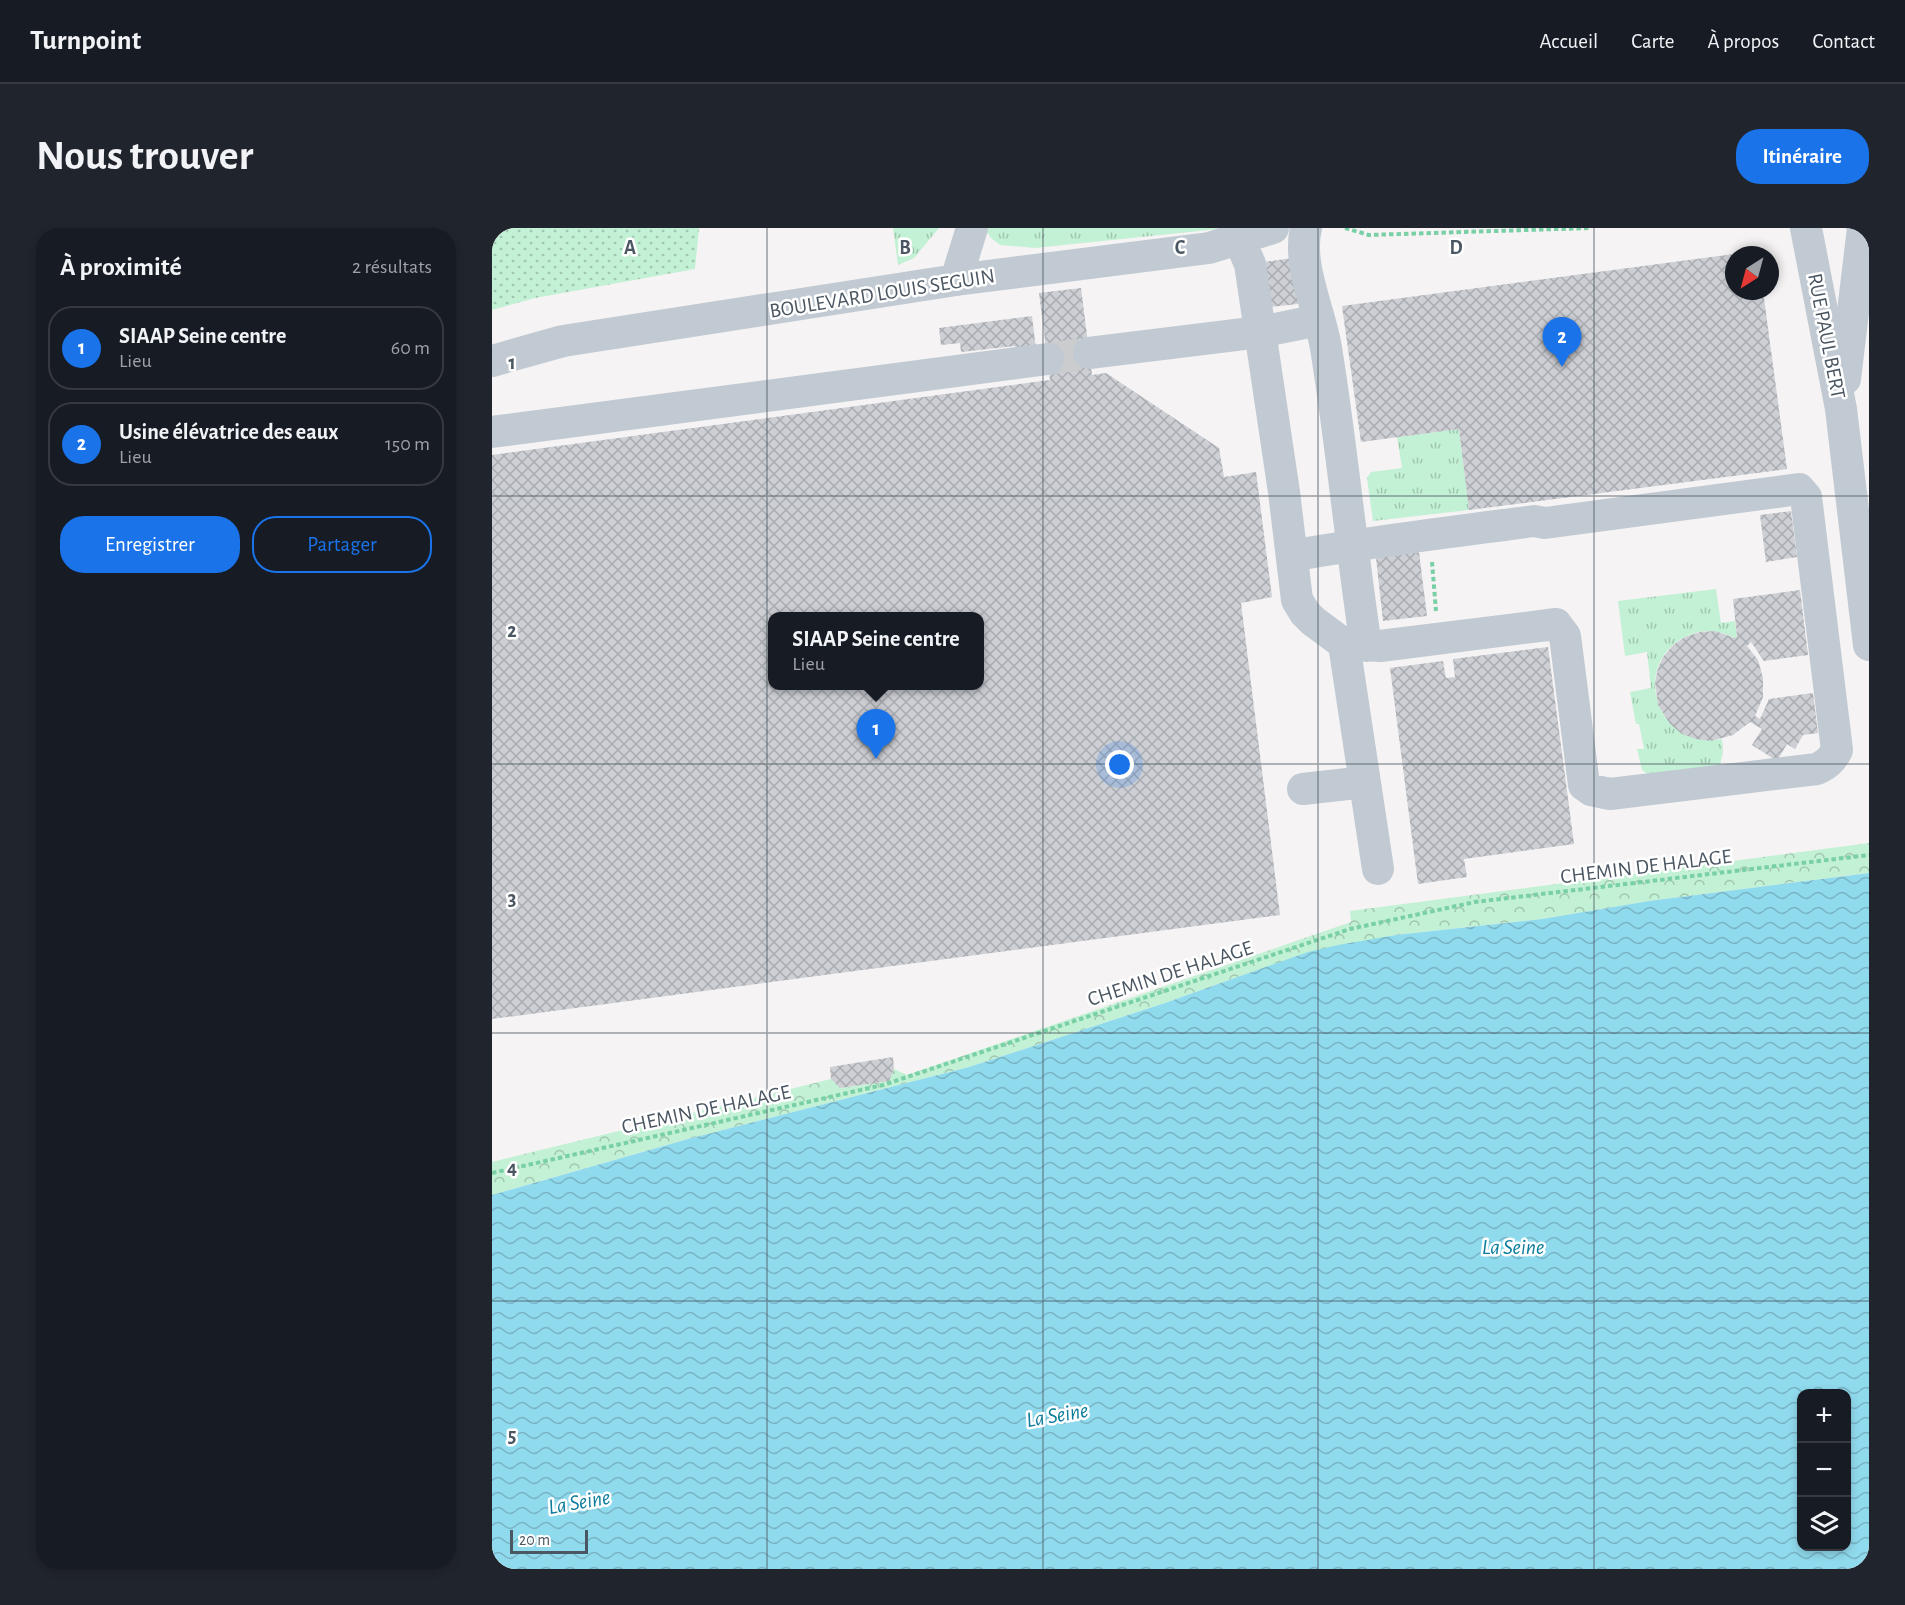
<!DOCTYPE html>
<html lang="fr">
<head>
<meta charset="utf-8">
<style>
  :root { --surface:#171b24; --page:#20242c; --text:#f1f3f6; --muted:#9ea1a6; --line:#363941; --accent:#1a73e8 }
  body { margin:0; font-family:"Alegreya Sans",sans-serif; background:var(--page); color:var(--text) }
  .controls { position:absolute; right:18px; bottom:18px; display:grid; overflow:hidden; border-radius:12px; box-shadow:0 3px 9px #0003 }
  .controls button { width:54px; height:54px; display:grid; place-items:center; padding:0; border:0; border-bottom:2px solid var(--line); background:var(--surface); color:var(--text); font:30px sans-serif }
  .compass { position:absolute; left:1233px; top:18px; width:54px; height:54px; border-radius:50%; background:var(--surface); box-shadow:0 3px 9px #0003; rotate:216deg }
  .scale { position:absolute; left:18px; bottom:15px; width:78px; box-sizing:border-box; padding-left:6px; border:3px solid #4a5661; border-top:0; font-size:16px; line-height:21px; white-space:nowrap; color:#4a5661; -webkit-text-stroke:4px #fff; paint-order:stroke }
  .you { position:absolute; left:628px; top:537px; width:21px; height:21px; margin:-15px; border:4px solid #fff; border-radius:50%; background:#1a73e8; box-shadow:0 0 0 9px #1a73e833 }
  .badge { display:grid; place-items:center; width:39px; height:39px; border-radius:50%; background:var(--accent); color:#fff; font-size:20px; font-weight:700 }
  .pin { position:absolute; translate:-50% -50px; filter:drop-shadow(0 2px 3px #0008) }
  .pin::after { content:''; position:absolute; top:32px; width:21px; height:18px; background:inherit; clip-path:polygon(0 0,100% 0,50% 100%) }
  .popup { position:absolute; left:276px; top:384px; width:216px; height:78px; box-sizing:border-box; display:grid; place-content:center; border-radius:12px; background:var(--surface); filter:drop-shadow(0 2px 4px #0005); font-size:20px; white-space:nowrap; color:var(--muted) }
  .popup b { font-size:22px; color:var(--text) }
  .popup::after { content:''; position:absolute; left:50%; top:100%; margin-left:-12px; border:12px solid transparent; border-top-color:var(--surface) }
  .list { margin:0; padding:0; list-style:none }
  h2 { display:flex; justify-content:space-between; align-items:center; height:78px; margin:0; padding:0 24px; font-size:26px }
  h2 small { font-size:20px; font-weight:400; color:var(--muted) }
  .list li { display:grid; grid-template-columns:39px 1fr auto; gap:18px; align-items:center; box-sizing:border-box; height:84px; margin:0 12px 12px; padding:0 12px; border:2px solid var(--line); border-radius:24px }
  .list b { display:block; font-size:22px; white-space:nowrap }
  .list p { margin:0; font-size:20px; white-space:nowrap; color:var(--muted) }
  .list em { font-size:20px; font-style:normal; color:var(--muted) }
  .actions { display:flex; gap:12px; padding:18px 24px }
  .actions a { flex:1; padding:14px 0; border:2px solid var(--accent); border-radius:24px; text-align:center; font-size:21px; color:var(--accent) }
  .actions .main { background:var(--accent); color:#fff }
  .icon { flex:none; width:33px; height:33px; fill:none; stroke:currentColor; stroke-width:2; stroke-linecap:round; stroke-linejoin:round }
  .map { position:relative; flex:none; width:1377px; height:1341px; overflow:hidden; border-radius:24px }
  header { display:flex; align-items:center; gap:36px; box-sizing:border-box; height:84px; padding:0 30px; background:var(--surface); border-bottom:2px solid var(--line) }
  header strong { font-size:28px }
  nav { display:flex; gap:33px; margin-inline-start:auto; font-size:21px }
  .intro { display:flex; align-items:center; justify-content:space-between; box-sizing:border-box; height:144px; padding:0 36px }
  h1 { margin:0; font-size:42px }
  .button { padding:15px 27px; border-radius:24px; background:var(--accent); color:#fff; font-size:21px; font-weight:700 }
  main { display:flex; gap:36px; padding:0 36px }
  aside { flex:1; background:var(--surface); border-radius:24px; box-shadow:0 3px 9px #0003 }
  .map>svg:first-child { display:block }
  .grass { fill:url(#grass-tufts) }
  .park { fill:url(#park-crowns) }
  .garden { fill:url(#garden-dots) }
  .water { fill:url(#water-waves); fill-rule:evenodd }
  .building { fill:url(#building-cross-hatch); fill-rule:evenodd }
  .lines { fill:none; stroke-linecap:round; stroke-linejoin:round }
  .minor-tunnel { stroke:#caccce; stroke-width:32; stroke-dasharray:32 16; stroke-linecap:butt }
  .path { stroke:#7ad0a6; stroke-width:4; stroke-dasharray:4.5 3; stroke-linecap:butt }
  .minor { stroke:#c1cad2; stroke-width:32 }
  .grid { fill:none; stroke:#4a5661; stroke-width:1.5; stroke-opacity:0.55 }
  .labels { text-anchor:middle; stroke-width:5; stroke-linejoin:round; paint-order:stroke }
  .street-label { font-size:21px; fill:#4a5661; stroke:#fff }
  .water-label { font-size:22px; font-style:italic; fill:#0c7c9b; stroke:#fff }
  .grid-label { font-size:20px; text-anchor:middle; font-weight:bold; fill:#4a5661; stroke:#fff; stroke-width:5; stroke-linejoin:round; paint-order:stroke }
</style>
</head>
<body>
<header>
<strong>Turnpoint</strong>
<nav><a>Accueil</a><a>Carte</a><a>À propos</a><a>Contact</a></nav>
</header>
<div class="intro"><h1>Nous trouver</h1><a class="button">Itinéraire</a></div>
<main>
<aside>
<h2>À proximité<small>2 résultats</small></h2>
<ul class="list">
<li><span class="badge">1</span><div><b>SIAAP Seine centre</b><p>Lieu</p></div><em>60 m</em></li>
<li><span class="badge">2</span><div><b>Usine élévatrice des eaux</b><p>Lieu</p></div><em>150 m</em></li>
</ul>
<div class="actions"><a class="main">Enregistrer</a><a>Partager</a></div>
</aside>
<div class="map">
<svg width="1377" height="1341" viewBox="0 0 1377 1341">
  <defs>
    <pattern id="grass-tufts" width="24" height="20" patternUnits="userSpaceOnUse" patternTransform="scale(1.5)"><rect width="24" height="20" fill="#c3f1d5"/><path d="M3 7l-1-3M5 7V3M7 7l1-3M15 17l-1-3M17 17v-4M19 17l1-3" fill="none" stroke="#a0c6b0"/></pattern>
    <pattern id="park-crowns" width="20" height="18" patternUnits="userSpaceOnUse" patternTransform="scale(1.5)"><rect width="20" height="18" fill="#c3f1d5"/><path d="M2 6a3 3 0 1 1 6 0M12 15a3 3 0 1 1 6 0" fill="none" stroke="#a0c6b0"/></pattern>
    <pattern id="garden-dots" width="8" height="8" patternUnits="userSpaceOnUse" patternTransform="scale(1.5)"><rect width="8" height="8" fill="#c3f1d5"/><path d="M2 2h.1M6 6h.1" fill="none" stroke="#a0c6b0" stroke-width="1.8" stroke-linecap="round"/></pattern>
    <pattern id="water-waves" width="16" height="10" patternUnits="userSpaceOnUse" patternTransform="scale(1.5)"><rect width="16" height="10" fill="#90daee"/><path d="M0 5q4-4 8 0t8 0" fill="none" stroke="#78b4c4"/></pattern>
    <pattern id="building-cross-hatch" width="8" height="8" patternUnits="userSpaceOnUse" patternTransform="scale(1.5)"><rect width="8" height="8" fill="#cdcfd5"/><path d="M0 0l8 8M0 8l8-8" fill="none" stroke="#a8abb0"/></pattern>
  </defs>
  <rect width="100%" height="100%" fill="#f5f3f3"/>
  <path class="grass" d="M401,0H447L422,30L406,37Z
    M492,0H736L543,20L508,17L499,10Z
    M967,201L977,282L881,293L875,250L879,244L910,240L905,209Z
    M1224,361L1229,395L1243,393L1245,408L1243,410C1231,404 1216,401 1203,405C1136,426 1159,522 1230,511L1231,524L1228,537L1156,546L1150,542L1145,521H1152L1147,496H1144L1138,464L1159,460L1155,424L1133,428L1126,373Z"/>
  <path class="park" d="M1377,615V645L1157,673L1050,691L904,707L763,743L673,775L477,839L196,911L0,967V934L339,851L349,860L397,853L402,841L415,847L859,694L858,683Z"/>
  <path class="garden" d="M0,0H207L203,41L43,70L0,82Z"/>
  <path class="water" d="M1377,645V1341H0V967L196,911L477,839L673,775L816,724L846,717L904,707L1050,691L1157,673ZM1310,1166H1354V1318H1310Z"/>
  <path class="building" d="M1242,26V63H1271L1295,241L977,282L967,201L869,214L850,78Z
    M800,30L806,76L778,79L772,34Z
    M589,60L600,147L614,145L727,220L732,249L764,244L780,369L749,375L788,687L0,791V227L558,152L547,65ZM280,388H488V458H280Z
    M540,88L544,121L524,123L523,118L469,124L468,115L449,117L447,100Z
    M1299,283L1305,329L1274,334L1268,287Z
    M927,324L935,388L891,393L884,330Z
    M1308,362L1316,427L1272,433L1259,414L1255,418L1266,432L1271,450V469L1263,488L1268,491L1277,471L1321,465L1326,505L1311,507L1303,521L1295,516L1285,533L1260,517L1270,501L1258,494L1241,507L1219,513L1204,511L1190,506L1178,496L1166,477L1163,454L1166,440L1171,429L1181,417L1193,409L1208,404L1223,403L1243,410L1245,408L1241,371Z
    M1056,419L1082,616L972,631L975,649L926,656L898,440L951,433L954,450L963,449L961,431Z
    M401,829L402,841L397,853L348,860L339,851L338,839Z"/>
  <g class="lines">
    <path class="minor-tunnel" d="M556,131L597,125"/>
    <path class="path" d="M853,0L877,7L1097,0
      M940,334L944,383
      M0,945L391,857L858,701L983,674L1377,627"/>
    <path class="minor" d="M814,0C805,37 828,83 834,120C850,219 859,319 874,418
      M1314,0L1349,181L1377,417
      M747,11L758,36L792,264L805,372L813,385L821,393L852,416L888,418L1064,396L1073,408L1092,557L1099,562L1118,566L1325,541C1335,536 1340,532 1345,522L1314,269L1307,261L1053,295L1042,293C961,304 880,313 800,328
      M464,52L480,0
      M597,125L768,104L827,92
      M0,133L71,113L464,52L717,20L781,0
      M1353,151L1371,0
      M0,204L556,131
      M852,416L886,641
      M811,561L873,554"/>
  </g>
  <path class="grid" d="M275,0V1341M551,0V1341M826,0V1341M1102,0V1341M0,268H1377M0,536H1377M0,805H1377M0,1073H1377"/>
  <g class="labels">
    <g class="street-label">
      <text transform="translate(390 65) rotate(-9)" y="7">BOULEVARD LOUIS SEGUIN</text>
      <text transform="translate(1335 108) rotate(79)" y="7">RUE PAUL BERT</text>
      <text transform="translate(1154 638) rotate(-7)" y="7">CHEMIN DE HALAGE</text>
      <text transform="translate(678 745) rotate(-18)" y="7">CHEMIN DE HALAGE</text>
      <text transform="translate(214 881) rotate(-12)" y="7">CHEMIN DE HALAGE</text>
    </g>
    <g class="water-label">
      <text x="1021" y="1026">La Seine</text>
      <text transform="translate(565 1186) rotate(-10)" y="8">La Seine</text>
      <text transform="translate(87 1273) rotate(-10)" y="8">La Seine</text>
    </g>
  </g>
  <g class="grid-label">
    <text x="138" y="26">A</text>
    <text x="413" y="26">B</text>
    <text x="688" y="26">C</text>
    <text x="964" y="26">D</text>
    <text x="20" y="141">1</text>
    <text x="20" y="409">2</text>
    <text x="20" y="677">3</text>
    <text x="20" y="946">4</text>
    <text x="20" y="1214">5</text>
  </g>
</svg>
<div class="controls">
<button>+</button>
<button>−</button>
<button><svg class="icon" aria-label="layers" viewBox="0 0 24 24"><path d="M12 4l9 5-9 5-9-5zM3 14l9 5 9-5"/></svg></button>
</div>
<svg class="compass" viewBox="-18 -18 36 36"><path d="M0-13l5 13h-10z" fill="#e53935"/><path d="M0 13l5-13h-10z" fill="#9ea1a6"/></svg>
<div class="scale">20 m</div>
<div class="you"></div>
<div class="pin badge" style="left:384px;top:531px">1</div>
<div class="popup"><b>SIAAP Seine centre</b>Lieu</div>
<div class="pin badge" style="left:1070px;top:139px">2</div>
</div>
</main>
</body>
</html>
